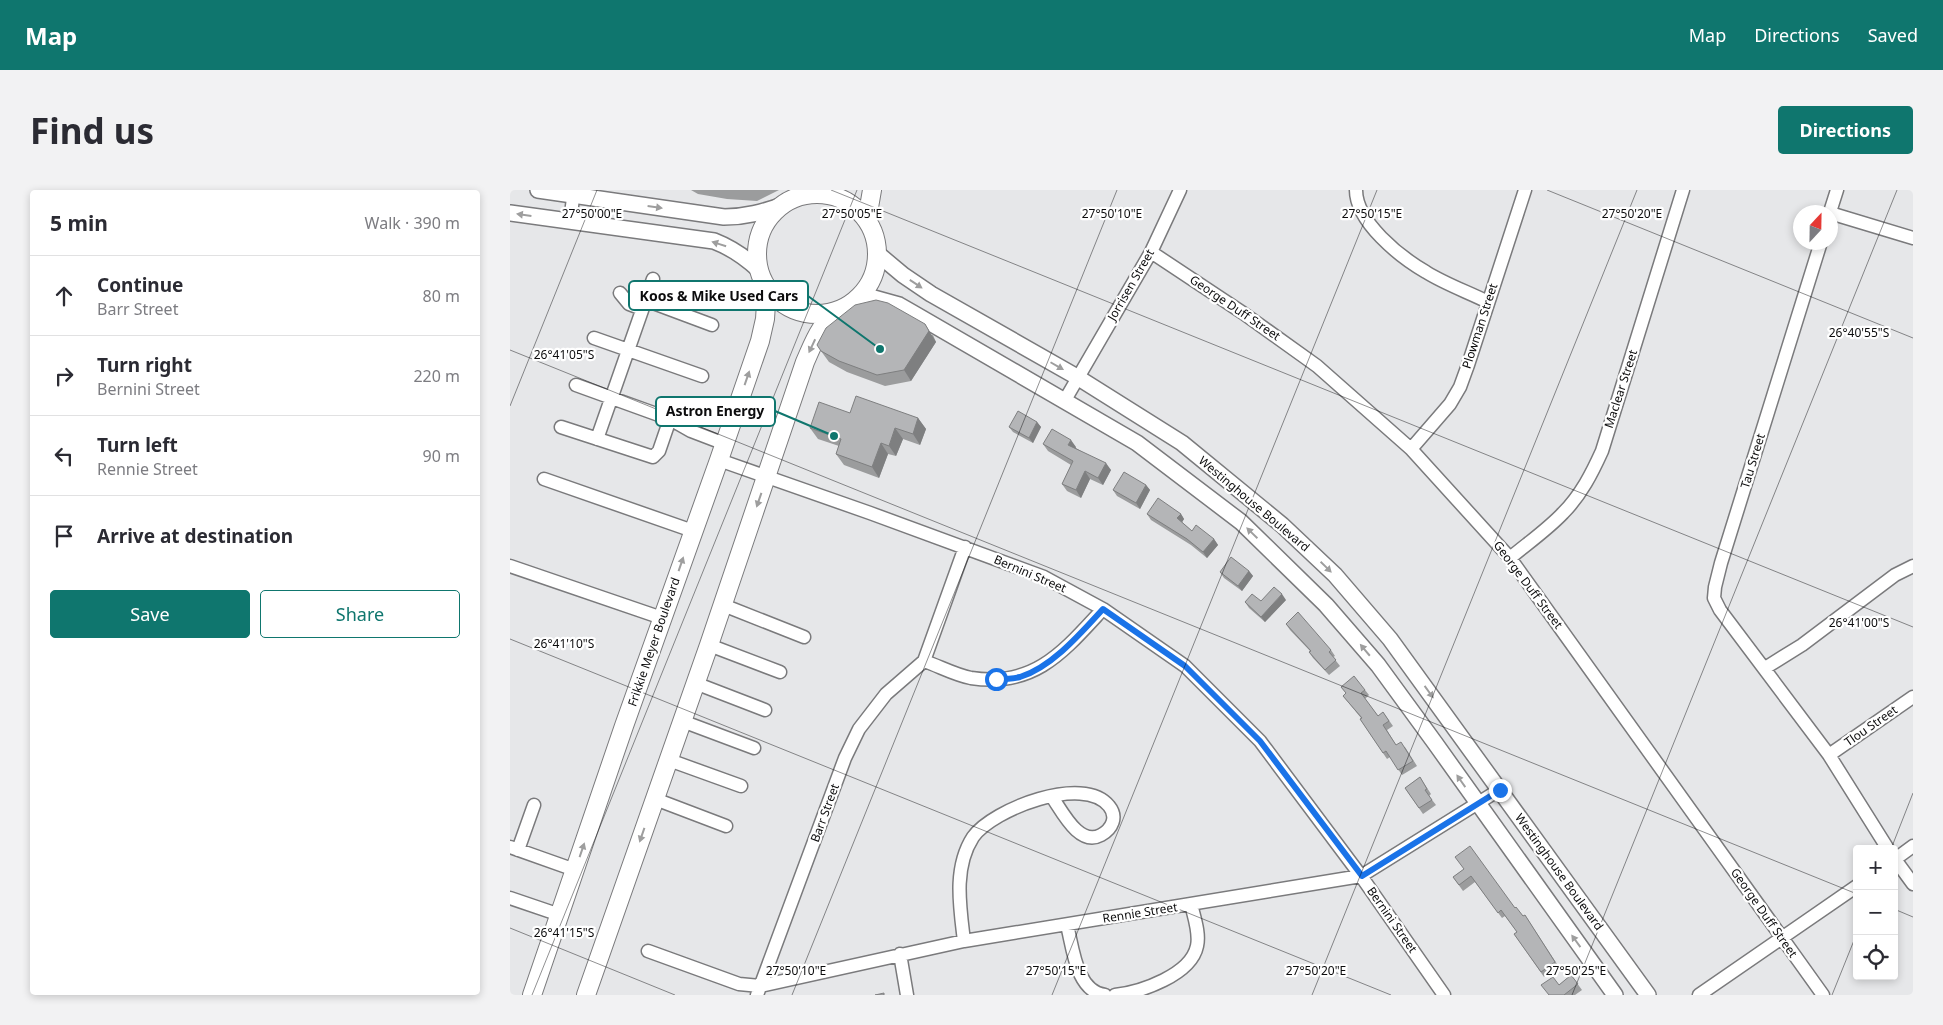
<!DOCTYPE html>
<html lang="en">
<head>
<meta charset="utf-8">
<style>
  :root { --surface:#fff; --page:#f2f2f3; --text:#2b2b33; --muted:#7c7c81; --line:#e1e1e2; --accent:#0f766e }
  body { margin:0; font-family:"Noto Sans",sans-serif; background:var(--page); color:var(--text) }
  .controls { position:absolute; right:15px; bottom:15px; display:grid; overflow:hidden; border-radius:5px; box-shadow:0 2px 8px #0003 }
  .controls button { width:45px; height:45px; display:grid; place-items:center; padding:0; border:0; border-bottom:1px solid var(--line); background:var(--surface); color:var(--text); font:25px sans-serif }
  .compass { position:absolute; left:1283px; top:15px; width:45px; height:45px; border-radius:50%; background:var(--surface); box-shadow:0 2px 8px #0003; rotate:22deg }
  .stop { position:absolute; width:15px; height:15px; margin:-11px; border:4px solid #1a73e8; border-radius:50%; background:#fff }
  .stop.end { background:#1a73e8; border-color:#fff; box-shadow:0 1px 5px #0008 }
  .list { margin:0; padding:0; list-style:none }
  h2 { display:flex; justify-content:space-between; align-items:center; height:65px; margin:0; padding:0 20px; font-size:21px }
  h2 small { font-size:16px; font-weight:400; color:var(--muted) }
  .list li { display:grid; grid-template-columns:32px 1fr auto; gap:15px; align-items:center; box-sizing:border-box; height:80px; padding:0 20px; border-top:1px solid var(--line) }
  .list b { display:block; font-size:19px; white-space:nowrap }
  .list p { margin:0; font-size:16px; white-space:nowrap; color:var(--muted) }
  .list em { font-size:16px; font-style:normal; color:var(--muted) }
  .actions { display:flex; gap:10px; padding:15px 20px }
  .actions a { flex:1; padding:11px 0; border:1px solid var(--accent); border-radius:5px; text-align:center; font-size:18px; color:var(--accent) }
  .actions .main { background:var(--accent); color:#fff }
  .icon { flex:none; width:28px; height:28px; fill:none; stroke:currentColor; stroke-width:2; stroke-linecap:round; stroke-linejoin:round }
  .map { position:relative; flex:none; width:1403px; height:805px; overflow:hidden; border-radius:5px }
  header { display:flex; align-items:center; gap:30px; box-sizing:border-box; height:70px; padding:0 25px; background:var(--accent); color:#fff }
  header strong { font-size:24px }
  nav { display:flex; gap:28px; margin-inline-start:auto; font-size:18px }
  .intro { display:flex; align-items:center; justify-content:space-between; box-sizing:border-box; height:120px; padding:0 30px }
  h1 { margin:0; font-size:35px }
  .button { padding:12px 22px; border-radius:5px; background:var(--accent); color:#fff; font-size:18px; font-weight:700 }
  main { display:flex; gap:30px; padding:0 30px }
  aside { flex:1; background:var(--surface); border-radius:5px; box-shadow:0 2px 8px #0003 }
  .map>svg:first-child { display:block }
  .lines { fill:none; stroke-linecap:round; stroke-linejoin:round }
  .minor-casing { stroke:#7a7a7c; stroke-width:15 }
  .tertiary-casing { stroke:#7a7a7c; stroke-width:18 }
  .secondary-casing { stroke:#7a7a7c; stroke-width:20 }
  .minor { stroke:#fff; stroke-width:12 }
  .tertiary { stroke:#fff; stroke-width:15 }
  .secondary { stroke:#fff; stroke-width:18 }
  .wall { fill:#9b9c9d }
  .shaded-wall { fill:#7e7f80 }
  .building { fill:#b4b5b7; stroke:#7e7f80 }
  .oneway { fill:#9e9e9e }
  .route { stroke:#1a73e8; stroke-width:6 }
  .ticks { fill:none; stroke:#0c0c0d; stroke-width:1; stroke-opacity:0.45 }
  .labels { text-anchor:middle; stroke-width:4.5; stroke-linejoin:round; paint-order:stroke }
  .street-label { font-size:12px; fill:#0c0c0d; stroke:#fff }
  .ticks-label { font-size:12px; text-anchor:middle; fill:#0c0c0d; stroke:#fff; stroke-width:4.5; stroke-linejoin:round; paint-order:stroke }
  .leader { fill:none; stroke:#0f766e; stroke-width:2 }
  .callout-dot { fill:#0f766e; stroke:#fff; stroke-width:2 }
  .callout { fill:#fff; stroke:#0f766e; stroke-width:2 }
  .callout-label { font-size:14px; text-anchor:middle; font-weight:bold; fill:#0c0c0d }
</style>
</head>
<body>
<header>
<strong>Map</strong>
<nav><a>Map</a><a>Directions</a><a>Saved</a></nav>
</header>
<div class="intro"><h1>Find us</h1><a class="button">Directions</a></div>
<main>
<aside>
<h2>5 min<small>Walk · 390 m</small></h2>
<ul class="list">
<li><svg class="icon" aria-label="ahead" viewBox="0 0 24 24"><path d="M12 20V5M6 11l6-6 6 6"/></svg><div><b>Continue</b><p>Barr Street</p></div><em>80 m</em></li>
<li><svg class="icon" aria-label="right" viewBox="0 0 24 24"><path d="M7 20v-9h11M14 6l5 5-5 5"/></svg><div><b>Turn right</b><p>Bernini Street</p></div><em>220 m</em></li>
<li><svg class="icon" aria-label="left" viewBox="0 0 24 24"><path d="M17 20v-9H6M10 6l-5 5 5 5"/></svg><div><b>Turn left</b><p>Rennie Street</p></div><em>90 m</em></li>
<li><svg class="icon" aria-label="arrive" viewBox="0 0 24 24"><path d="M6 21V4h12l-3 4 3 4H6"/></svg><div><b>Arrive at destination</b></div></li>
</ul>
<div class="actions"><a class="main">Save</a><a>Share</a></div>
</aside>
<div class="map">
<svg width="1403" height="805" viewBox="0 0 1403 805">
  <rect width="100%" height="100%" fill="#e6e7e9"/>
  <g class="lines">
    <g class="minor-casing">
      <path id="minor" d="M846,0C846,32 890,67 916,82C935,94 958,102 978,112
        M1320,22L1327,0
        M1320,23L1403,48
        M60,32L64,0
        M1311,52L1211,373L1205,397L1204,408L1210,420L1319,565L1378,659
        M641,62L733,123L807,176L901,259L1000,368L1313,805
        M110,103L119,114L132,119
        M135,110L202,135
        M84,148L192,186
        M66,195L160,229L181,241L215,254
        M555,210L641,62L670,0
        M51,237L143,267L149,261L160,229
        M87,249L143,89
        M901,259L940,214L950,197L958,175L1015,0
        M209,270L360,323L534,387L593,419L675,476L750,551L851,686L934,805
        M34,289L183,341
        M1000,368C1018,353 1038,339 1053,323C1071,305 1082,283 1092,261L1173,0
        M0,376L152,428
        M213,415L294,447
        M199,455L270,482
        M414,471C429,476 445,485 461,488C525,498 554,461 593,419
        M1255,478L1292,455L1385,385L1403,376
        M185,493L255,520
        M172,531L244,558
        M1319,565L1403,507
        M159,570L231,596
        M145,609L216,636
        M0,657L65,680
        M8,660L24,615
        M1384,668L1403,694
        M1384,670L1403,656
        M0,708L50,725
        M557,735C563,758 566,801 595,805
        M454,751C450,717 443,678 463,647C483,619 574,584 599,616C608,627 602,639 591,645C569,657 552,621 542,607
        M138,761L229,794L250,796L454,751L851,686L989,600
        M390,764L397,805
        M247,805L335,568L349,539L376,504L414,471L455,357
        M605,805C631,802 681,785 687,756C690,743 684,727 681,714
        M1189,805L1347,696"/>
    </g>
    <g class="tertiary-casing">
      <path id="tertiary" d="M28,0L214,27C236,27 253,22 273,15
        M0,23L204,51C222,58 235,67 249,80
        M368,64L393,85L421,104L567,187L672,253L772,335L825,385L880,449L1138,805
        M353,105L389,115L403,123L627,253L731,332L816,415L868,475L925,553L1105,805"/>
    </g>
    <g class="secondary-casing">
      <path id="secondary" d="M247 64a60 60 0 1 1 120 0a60 60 0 1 1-120 0Z
        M357,29L362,0
        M22,805L114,536L209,270L250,151L255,129L257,98
        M76,805L199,455L295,172C304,152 311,130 332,120"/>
    </g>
    <use href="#minor" class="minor"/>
    <use href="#tertiary" class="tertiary"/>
    <use href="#secondary" class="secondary"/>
  </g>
  <path class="wall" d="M181,0H269L247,11L217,9L188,4Z
    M423,145L426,152L401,191L375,196L337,182L319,172L311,161Z
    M340,223L408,228L416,239L410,255L393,249L386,266L378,264L369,288L334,275L326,264L329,256L308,249L300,238Z
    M527,232L531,237L523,253L503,242L499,237Z
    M533,254L566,257V258L601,280L593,295L580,289L571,308L557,301L552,294L561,275L538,261Z
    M636,295L640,300L630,319L607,306L603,300Z
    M637,324H671L674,329L672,332L682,341L704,349L708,355L697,368L681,355L641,330Z
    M739,381L743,386L732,401L714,388L710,382Z
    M776,410L755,432L739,418L735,412Z
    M776,434L821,460L825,466L823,467L830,476L819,485L803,468L799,462L800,461L780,440Z
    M831,497L855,500L859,505L855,509L868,526L873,522L883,536L877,540L886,555L895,557L907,576L892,585L880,567L877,569L850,529L851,528L833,506L836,503Z
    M910,587L921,604L919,606L926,615L913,624L895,598Z
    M954,679L1005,718L1013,726L1015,725L1049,777L1034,787L1004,744L1007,742L995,726L992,728L965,692L953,701L943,687Z
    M1061,785L1072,800L1065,805H1038L1049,795Z"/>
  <path class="shaded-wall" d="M415,134L426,152L401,191L394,180Z
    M408,228L416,239L410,255L403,244Z
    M527,232L531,237L523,253L519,248Z
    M385,238L393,249L386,266L379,256Z
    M561,250L566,257L563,262L558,255Z
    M371,253L378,264L369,288L362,277Z
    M596,273L601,280L593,295L588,288Z
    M575,281L580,289L571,308L566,300Z
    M636,295L640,300L630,319L626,313Z
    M671,324L674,329L671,334L667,328Z
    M704,349L708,355L697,368L693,362Z
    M739,381L743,386L732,401L728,396Z
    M772,404L776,410L755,432L751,427Z"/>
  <path class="building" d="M366,110L378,113L415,134L419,141L394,180L367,185L329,171L311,161L307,155L316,138L345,115Z
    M346,206L408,228L403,244L385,238L379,256L371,253L362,277L326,264L331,249L300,238L309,212L340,223Z
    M508,221L527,232L519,248L499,237Z
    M542,239L561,250L558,255L596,273L588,288L575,281L566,300L552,294L563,271L533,254Z
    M614,282L636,295L626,313L603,300Z
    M648,308L671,324L667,328L682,341L686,335L704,349L693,362L677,349L637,324Z
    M721,367L739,381L728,396L710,382Z
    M764,397L772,404L751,427L735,412L742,404L751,411Z
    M788,422L821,460L819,462L826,470L815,480L799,462L801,461L776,434Z
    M844,486L855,500L851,503L868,526L873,522L879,531L873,535L886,555L891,552L903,571L888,580L876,561L873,563L850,529L852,528L833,506L836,503L831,497Z
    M910,587L917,599L915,600L922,610L909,618L895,598Z
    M960,656L1005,718L1006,717L1013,726L1015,725L1045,772L1031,782L1004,744L1007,742L991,720L988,723L961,686L949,695L943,687L954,679L945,667Z
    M1061,785L1068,794L1054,805H1039L1031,795L1043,787L1049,795Z
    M374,803V805H365Z"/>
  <defs><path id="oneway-solid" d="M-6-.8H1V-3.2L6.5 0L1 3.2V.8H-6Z" transform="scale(1.25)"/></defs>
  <g class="oneway">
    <use href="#oneway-solid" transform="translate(145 17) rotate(8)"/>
    <use href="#oneway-solid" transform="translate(14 25) rotate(-172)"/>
    <use href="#oneway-solid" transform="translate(209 54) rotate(-162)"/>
    <use href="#oneway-solid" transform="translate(406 94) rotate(34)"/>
    <use href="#oneway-solid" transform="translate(302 156) rotate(115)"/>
    <use href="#oneway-solid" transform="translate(547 176) rotate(30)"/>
    <use href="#oneway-solid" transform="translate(237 188) rotate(-71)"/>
    <use href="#oneway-solid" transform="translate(249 310) rotate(109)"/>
    <use href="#oneway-solid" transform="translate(742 343) rotate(-136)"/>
    <use href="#oneway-solid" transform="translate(171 374) rotate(-71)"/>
    <use href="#oneway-solid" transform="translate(816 377) rotate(44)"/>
    <use href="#oneway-solid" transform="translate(855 460) rotate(-130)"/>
    <use href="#oneway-solid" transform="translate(919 502) rotate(54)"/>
    <use href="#oneway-solid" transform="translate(951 591) rotate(-125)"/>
    <use href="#oneway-solid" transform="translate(132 645) rotate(109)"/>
    <use href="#oneway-solid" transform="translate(72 660) rotate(-71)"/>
    <use href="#oneway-solid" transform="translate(1066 751) rotate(-126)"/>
  </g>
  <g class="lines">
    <path class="route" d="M486,489C494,489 502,489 510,487C542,477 571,443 593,419L675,476L750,551L852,686L990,600"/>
  </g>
  <path class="ticks" d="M321,0L1403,437M1037,0L1403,148M0,160L1347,704M0,216L87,0M0,449L881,805M1381,659L1403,603M1384,719L1403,727M0,738L165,805M22,805L347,0M282,805L607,0M542,805L867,0M802,805L1127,0M1062,805L1387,0M1322,805L1347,743"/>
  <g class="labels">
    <g class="street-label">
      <text transform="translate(621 95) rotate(-60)" y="4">Jorrisen Street</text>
      <text transform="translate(725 118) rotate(34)" y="4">George Duff Street</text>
      <text transform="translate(970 136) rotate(-72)" y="4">Plowman Street</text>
      <text transform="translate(1111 199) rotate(-72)" y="4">Maclear Street</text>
      <text transform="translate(1243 271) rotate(-73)" y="4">Tau Street</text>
      <text transform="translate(744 314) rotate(40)" y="4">Westinghouse Boulevard</text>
      <text transform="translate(520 384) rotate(23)" y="4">Bernini Street</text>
      <text transform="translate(1018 395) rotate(53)" y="4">George Duff Street</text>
      <text transform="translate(144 452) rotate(-71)" y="4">Frikkie Meyer Boulevard</text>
      <text transform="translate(1361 536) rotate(-35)" y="4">Tlou Street</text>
      <text transform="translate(315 623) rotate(-70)" y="4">Barr Street</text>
      <text transform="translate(1049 682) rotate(54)" y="4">Westinghouse Boulevard</text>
      <text transform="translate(630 723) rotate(-9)" y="4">Rennie Street</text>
      <text transform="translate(1254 723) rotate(55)" y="4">George Duff Street</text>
      <text transform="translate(882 730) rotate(55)" y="4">Bernini Street</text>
    </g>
  </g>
  <g class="ticks-label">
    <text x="82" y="28">27°50'00"E</text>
    <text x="342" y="28">27°50'05"E</text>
    <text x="602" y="28">27°50'10"E</text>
    <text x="862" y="28">27°50'15"E</text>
    <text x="1122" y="28">27°50'20"E</text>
    <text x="1349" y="147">26°40'55"S</text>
    <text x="54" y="169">26°41'05"S</text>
    <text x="1349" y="437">26°41'00"S</text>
    <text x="54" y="458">26°41'10"S</text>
    <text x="54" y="747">26°41'15"S</text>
    <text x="286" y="785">27°50'10"E</text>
    <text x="546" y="785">27°50'15"E</text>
    <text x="806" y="785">27°50'20"E</text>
    <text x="1066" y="785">27°50'25"E</text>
  </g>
  <path class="leader" d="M370 159L298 106M324 246L265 221"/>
  <g class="callout-dot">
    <circle cx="370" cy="159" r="5"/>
    <circle cx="324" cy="246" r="5"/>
  </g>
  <g class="callout">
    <rect x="119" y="91" width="179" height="29" rx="5"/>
    <rect x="146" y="207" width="119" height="29" rx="5"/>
  </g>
  <g class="callout-label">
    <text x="209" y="111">Koos &amp; Mike Used Cars</text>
    <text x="205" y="226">Astron Energy</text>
  </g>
</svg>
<div class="controls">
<button>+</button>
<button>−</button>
<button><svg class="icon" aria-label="locate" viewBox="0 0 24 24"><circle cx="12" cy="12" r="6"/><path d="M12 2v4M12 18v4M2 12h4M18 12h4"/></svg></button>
</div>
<svg class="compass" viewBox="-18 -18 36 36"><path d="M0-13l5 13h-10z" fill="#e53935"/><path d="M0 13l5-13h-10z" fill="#7c7c81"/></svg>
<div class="stop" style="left:486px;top:489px"></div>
<div class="stop end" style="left:990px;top:600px"></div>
</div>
</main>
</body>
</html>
